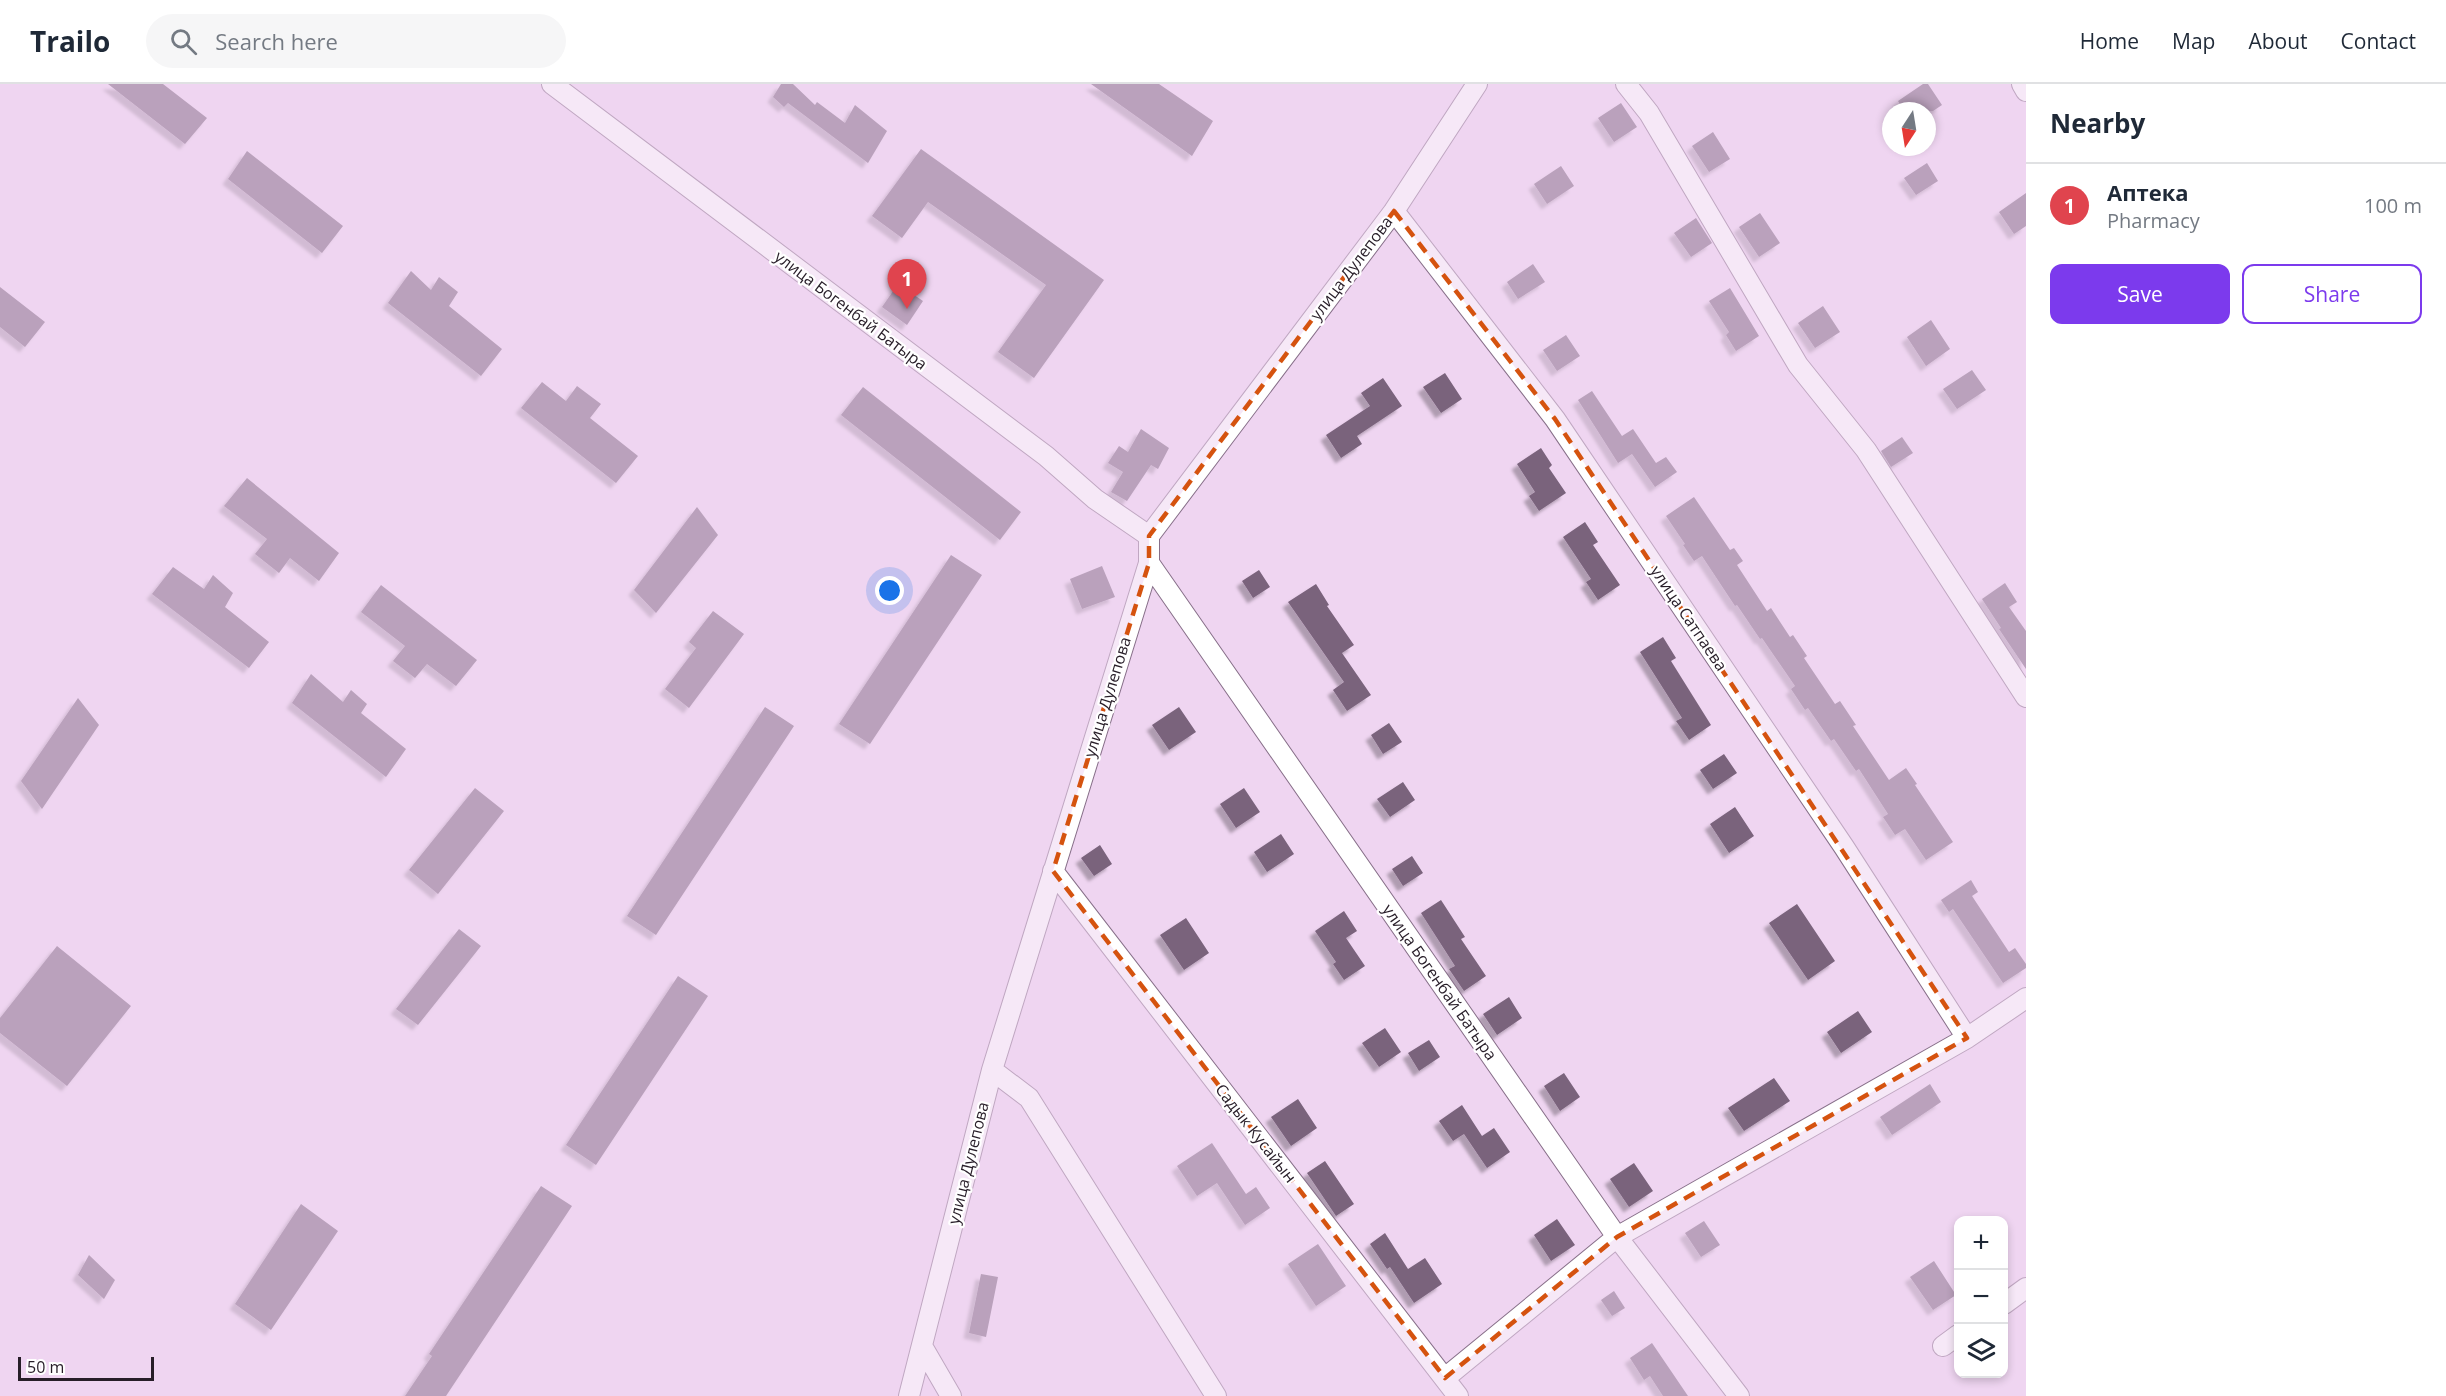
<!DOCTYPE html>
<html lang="en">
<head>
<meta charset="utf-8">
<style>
  :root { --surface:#fff; --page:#f6f6f7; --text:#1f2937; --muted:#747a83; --line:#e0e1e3; --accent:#7c3aed }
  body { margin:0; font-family:"Open Sans",sans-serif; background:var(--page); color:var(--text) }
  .controls { position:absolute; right:18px; bottom:18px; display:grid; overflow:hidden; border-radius:12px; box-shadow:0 3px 9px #0003 }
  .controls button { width:54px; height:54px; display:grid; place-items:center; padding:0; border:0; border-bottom:2px solid var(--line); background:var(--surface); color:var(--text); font:30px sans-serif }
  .compass { position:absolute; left:1882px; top:18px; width:54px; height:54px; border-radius:50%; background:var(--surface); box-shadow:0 3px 9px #0003; rotate:192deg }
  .scale { position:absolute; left:18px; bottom:15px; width:136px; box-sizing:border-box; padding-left:6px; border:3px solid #271d28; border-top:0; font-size:16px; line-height:21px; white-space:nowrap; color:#271d28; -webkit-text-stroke:4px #fff; paint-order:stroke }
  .you { position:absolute; left:890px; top:507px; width:21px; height:21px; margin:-15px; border:4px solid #fff; border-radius:50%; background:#1a73e8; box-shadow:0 0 0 9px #1a73e833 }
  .badge { display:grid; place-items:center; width:39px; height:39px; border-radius:50%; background:var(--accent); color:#fff; font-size:20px; font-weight:700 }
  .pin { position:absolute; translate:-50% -50px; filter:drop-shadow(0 2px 3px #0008) }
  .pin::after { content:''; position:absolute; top:32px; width:21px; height:18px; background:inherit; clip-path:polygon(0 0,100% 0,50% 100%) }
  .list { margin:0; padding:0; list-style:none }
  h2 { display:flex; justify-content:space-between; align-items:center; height:78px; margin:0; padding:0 24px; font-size:26px }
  h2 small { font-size:20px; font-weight:400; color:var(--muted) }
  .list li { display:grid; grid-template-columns:39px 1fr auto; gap:18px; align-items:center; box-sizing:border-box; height:84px; padding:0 24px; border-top:2px solid var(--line) }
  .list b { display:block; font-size:22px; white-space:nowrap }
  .list p { margin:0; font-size:20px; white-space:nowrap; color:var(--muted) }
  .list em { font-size:20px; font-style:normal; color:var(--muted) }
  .actions { display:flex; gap:12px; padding:18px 24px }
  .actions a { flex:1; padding:14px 0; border:2px solid var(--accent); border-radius:12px; text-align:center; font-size:21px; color:var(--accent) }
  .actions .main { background:var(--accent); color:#fff }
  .icon { flex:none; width:33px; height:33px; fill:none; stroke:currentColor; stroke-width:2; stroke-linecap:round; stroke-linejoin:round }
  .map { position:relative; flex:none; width:2026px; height:1312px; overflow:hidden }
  header { display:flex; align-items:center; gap:36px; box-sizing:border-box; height:84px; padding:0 30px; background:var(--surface); border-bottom:2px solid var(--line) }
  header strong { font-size:28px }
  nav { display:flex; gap:33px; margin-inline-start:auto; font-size:21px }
  .search { width:420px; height:54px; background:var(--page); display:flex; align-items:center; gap:15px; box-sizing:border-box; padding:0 21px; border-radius:33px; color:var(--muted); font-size:22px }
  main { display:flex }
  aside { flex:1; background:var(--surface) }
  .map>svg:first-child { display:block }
  .building { fill:#7a637c; filter:url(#shadow) }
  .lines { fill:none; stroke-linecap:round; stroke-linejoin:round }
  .minor-casing { stroke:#876f89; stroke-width:22 }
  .minor { stroke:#fff; stroke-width:20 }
  .marked { fill:none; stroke:#d5530f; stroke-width:4.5; stroke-dasharray:12 8; stroke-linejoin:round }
  .labels { text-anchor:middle; stroke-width:4.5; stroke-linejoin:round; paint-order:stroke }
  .street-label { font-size:16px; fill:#271d28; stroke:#fff }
</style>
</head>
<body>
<header>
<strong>Trailo</strong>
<div class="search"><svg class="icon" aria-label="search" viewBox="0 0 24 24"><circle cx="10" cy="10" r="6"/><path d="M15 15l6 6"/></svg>Search here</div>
<nav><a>Home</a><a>Map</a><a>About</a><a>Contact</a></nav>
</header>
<main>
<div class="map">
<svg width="2026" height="1312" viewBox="0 0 2026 1312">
  <defs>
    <filter id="shadow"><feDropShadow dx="-5.5" dy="5.5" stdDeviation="1.5" flood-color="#0004"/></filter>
  </defs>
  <rect width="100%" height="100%" fill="#efd5f1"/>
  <path class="building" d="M108,0H163L207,34L185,60Z
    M781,0H793L815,21L817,18L845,39L855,21L887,47L868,79L788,19L784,23L773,13Z
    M1091,0H1159L1213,37L1192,72Z
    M1923,0H1928L1942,21L1933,27H1904L1898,17Z
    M1621,19L1637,43L1614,58L1598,34Z
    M1713,48L1730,75L1709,88L1692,62Z
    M921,65L1104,196L1034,294L998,268L1046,201L928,118L902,154L872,132Z
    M247,67L343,142L322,169L228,95Z
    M1927,79L1938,97L1916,111L1904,94Z
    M1561,82L1574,102L1547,120L1534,100Z
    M2026,109V142L2014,150L1999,128Z
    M1760,129L1780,159L1759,173L1739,143Z
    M1696,134L1712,159L1691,173L1674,149Z
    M1533,180L1545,198L1518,215L1507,198Z
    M411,187L431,206L439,193L458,208L449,222L502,265L481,292L388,219Z
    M898,200L923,217L907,241L882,223Z
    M0,203L45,238L25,263L0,243Z
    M1730,204L1759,252L1736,267L1726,251L1729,248L1709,217Z
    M1823,222L1840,248L1815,264L1798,239Z
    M1931,236L1950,265L1926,282L1907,253Z
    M1566,251L1580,272L1557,287L1543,266Z
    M1972,286L1986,306L1957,325L1943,305Z
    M1445,289L1462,315L1441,329L1423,303Z
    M1383,294L1402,322L1357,352L1362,360L1341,374L1326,351L1370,322L1361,309Z
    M542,298L566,317L577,302L601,320L590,334L638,372L616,399L521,324Z
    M863,303L1021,428L1000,456L841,331Z
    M1592,307L1622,352L1633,345L1656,379L1666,373L1677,388L1655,403L1632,370L1618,379L1578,316Z
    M1141,345L1169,364L1158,385L1151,381L1127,417L1111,408L1123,388L1108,379L1119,362L1128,368Z
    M1902,353L1913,369L1891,383L1881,367Z
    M1541,364L1552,381L1549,384L1566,409L1539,427L1529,412L1535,408L1517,380Z
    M247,394L339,469L319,497L290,474L279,489L255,470L267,455L224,422Z
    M1694,413L1730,466L1734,464L1743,477L1737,481L1767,527L1771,524L1790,553L1793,551L1807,572L1804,574L1835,620L1840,617L1856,641L1853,642L1889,696L1906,684L1917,700L1915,701L1953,758L1926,776L1905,745L1895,751L1883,733L1888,730L1859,685L1856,687L1834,655L1831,657L1808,624L1805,626L1791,605L1795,602L1762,554L1760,555L1737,521L1735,522L1702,472L1694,477L1683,461L1685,460L1666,432Z
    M697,423L718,451L656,529L634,506Z
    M1585,438L1598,458L1593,461L1620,501L1598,516L1586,498L1591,495L1563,453Z
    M951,471L982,491L870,660L839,640Z
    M1102,482L1115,513L1082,525L1070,495Z
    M173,483L204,505L213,491L233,509L225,523L269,558L249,584L152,510Z
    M1259,486L1270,503L1253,514L1242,497Z
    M2005,499L2017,518L2009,523L2026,547V585L1999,545L2001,544L1982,515Z
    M1316,500L1329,521L1327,522L1354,561L1342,569L1371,611L1347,627L1333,606L1344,598L1288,518Z
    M381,501L477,576L456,602L427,580L415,594L393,577L405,562L361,528Z
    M713,527L744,550L689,624L665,605L696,564L689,558Z
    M1663,553L1676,574L1671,577L1711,641L1689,656L1676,637L1682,634L1640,568Z
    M311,590L343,618L351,606L367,620L361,629L406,665L386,693L292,619Z
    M78,614L99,641L42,725L21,697Z
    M765,623L794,642L656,851L627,832Z
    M1179,623L1196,648L1169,666L1152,641Z
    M1389,639L1402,658L1383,670L1371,651Z
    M1724,670L1737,689L1713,705L1700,686Z
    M1403,698L1415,716L1390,733L1377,715Z
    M475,704L504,727L438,810L409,786Z
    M1244,704L1260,728L1236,744L1220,720Z
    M1735,723L1754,752L1729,769L1710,740Z
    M1281,750L1294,770L1267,788L1254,768Z
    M1100,761L1112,780L1094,792L1081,774Z
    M1412,772L1423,789L1403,802L1392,785Z
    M1971,796L1978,808L1972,812L2009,868L2015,864L2026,880V884L2003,899L1953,825L1949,828L1941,816Z
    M1441,816L1465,853L1461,855L1486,892L1464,907L1449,885L1455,882L1421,829Z
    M1797,820L1835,877L1808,896L1769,839Z
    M1344,827L1357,847L1346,854L1365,882L1344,896L1333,880L1336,878L1315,847Z
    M1186,834L1209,869L1184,886L1160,851Z
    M459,845L481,862L418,941L396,925Z
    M57,862L131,922L67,1002L0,949V934Z
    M678,892L708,912L596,1081L566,1061Z
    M1509,913L1522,934L1497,951L1483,930Z
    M1858,927L1872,948L1841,969L1827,948Z
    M1385,944L1401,968L1379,983L1362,959Z
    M1429,956L1440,973L1419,987L1408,969Z
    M1564,989L1580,1013L1560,1027L1544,1002Z
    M1774,994L1790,1017L1744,1047L1728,1024Z
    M1930,1000L1941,1018L1892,1051L1880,1033Z
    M1298,1015L1317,1044L1291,1062L1271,1033Z
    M1462,1021L1482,1052L1494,1044L1510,1068L1487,1084L1464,1050L1453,1057L1439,1037Z
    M1212,1059L1246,1110L1256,1103L1270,1124L1245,1141L1217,1099L1197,1112L1177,1082Z
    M1325,1077L1354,1120L1336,1132L1307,1089Z
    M1634,1079L1653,1107L1629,1123L1610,1095Z
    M541,1102L572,1122L446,1312H405L432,1272L429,1270Z
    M301,1120L338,1147L271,1246L235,1220Z
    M1557,1135L1575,1161L1551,1177L1534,1151Z
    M1704,1137L1720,1161L1701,1173L1685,1149Z
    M1385,1149L1408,1185L1425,1174L1442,1200L1414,1219L1390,1183L1387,1185L1370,1160Z
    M1318,1160L1346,1202L1316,1222L1288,1180Z
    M89,1171L115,1196L104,1215L78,1191Z
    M1934,1177L1956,1211L1933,1226L1910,1193Z
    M981,1190L998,1193L986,1253L969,1249Z
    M1614,1207L1625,1224L1612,1232L1601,1216Z
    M1652,1259L1688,1312H1663L1650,1292L1644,1296L1630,1274Z"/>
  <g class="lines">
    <g class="minor-casing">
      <path id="minor" d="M552,0L1046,372L1095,415L1149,452
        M1626,0L1649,29L1798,281L1866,366L2026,613
        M2022,0L2026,7
        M1394,127L1555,335L1844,763L1967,954
        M1149,479L1617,1153L1739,1312
        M1053,787L1458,1312
        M992,986L1029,1014L1216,1312
        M2004,1220L2026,1204
        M922,1262L951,1312
        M1943,1262L1958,1251
        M1445,1294L1617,1153L1967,954L2026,914
        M909,1312L992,986L1149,479V452L1394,127L1477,0"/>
    </g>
    <use href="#minor" class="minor"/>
  </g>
  <path d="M0 0H2026V1312H0ZM1394,127L1555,335L1967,954L1617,1153L1445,1294L1053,787L1149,479V452Z" fill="#efd5f1" fill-opacity=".55" fill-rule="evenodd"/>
  <path class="marked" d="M1394,127L1555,335L1967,954L1617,1153L1445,1294L1053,787L1149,479V452Z"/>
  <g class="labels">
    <g class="street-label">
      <text transform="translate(1351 184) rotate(-53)" y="6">улица Дулепова</text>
      <text transform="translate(851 226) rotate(37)" y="6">улица Богенбай Батыра</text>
      <text transform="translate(1689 534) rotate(56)" y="6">улица Сатпаева</text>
      <text transform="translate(1107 613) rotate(-73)" y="6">улица Дулепова</text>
      <text transform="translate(1440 898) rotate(55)" y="6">улица Богенбай Батыра</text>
      <text transform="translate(1256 1049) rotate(52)" y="6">Садык Кусайын</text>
      <text transform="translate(968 1079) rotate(-76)" y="6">улица Дулепова</text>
    </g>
  </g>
</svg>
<div class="controls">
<button>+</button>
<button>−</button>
<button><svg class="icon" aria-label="layers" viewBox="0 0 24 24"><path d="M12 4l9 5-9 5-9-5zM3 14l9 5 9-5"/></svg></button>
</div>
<svg class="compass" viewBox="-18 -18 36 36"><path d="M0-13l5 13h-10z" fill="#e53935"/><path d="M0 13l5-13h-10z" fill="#747a83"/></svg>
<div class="scale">50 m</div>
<div class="you"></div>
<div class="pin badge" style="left:907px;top:225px;background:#e0444e">1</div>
</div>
<aside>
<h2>Nearby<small></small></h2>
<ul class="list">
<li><span class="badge" style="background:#e0444e">1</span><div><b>Аптека</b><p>Pharmacy</p></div><em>100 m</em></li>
</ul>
<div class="actions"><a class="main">Save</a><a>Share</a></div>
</aside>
</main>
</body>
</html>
